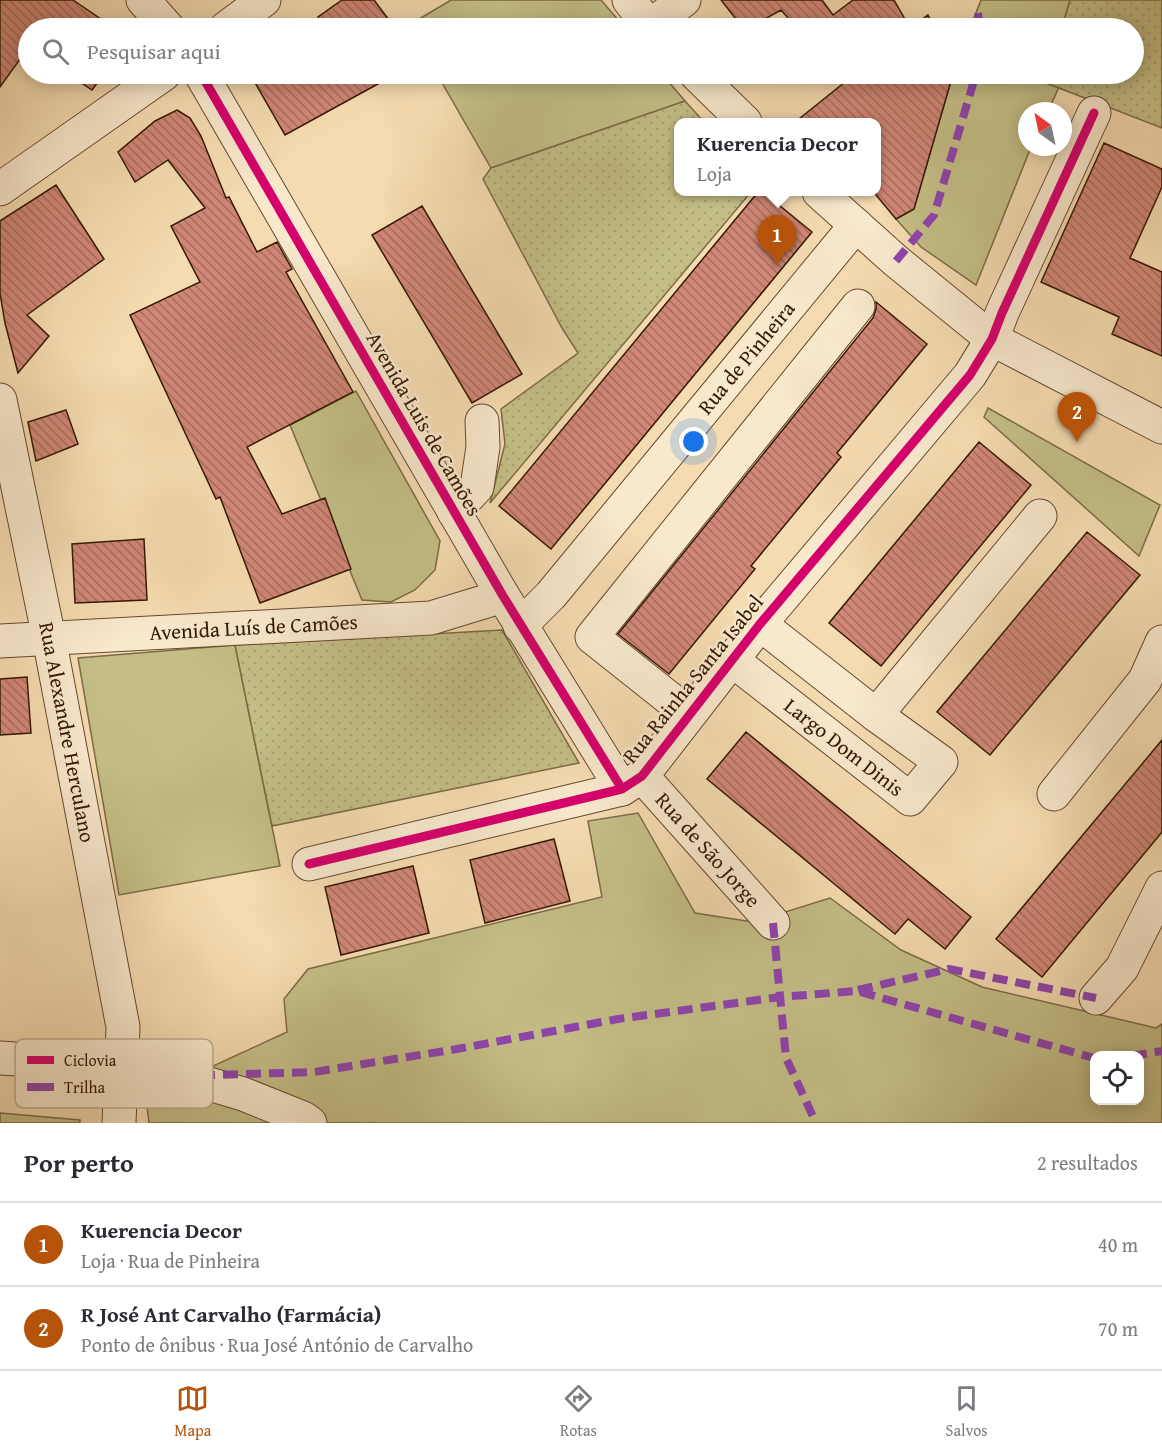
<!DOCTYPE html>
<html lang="pt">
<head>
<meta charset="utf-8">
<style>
  :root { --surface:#fff; --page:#f7f7f7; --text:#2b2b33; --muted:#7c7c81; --line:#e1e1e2; --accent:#b45309 }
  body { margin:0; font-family:"Gentium Book Plus",serif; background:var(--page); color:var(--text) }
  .controls { position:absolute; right:18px; bottom:18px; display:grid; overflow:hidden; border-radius:12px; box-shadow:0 3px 15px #0003 }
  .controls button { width:54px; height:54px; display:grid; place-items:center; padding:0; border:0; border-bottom:2px solid var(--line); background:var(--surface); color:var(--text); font:30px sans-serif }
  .compass { position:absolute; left:1018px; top:102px; width:54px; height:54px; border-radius:50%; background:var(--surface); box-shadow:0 3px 15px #0003; rotate:327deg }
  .you { position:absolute; left:694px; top:442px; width:21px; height:21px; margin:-15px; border:4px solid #fff; border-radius:50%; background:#1a73e8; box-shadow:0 0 0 9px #1a73e833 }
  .badge { display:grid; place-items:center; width:39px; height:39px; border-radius:50%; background:var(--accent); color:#fff; font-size:20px; font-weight:700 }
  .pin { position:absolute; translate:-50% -50px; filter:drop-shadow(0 2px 3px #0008) }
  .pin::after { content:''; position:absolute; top:32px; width:21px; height:18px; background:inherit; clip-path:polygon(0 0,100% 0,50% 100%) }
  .popup { position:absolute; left:674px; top:118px; width:207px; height:78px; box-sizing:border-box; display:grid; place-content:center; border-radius:12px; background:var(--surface); filter:drop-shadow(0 2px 4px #0005); font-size:20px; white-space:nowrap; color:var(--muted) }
  .popup b { font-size:22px; color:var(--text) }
  .popup::after { content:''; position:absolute; left:50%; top:100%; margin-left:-12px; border:12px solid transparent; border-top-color:var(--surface) }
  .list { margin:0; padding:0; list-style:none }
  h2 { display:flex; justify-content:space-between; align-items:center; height:78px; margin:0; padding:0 24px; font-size:26px }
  h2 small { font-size:20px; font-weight:400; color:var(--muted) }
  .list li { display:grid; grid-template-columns:39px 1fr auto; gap:18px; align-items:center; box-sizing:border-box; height:84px; padding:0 24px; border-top:2px solid var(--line) }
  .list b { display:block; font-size:22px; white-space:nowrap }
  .list p { margin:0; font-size:20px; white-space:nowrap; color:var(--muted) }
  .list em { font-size:20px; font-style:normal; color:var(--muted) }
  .icon { flex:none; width:33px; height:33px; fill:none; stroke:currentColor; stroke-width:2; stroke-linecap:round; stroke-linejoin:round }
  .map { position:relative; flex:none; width:1162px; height:1123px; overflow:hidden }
  .search { position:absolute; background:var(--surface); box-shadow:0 3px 15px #0003; left:18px; right:18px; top:18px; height:66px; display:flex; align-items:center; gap:15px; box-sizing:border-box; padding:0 21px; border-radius:33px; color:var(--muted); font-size:22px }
  .sheet { height:246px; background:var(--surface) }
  nav { display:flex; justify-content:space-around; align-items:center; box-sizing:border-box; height:84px; border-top:2px solid var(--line); background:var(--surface); font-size:16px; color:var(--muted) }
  nav a { display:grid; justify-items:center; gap:3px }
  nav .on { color:var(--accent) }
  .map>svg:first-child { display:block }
  .grass { fill:#c4be86; stroke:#7c6b45; stroke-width:1.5; fill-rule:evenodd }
  .park { fill:url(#park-dots); stroke:#7c6b45; stroke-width:1.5 }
  .building { fill:url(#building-back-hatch); stroke:#351804; stroke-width:1.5 }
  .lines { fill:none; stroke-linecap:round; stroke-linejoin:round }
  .minor-casing { stroke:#65492f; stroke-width:35 }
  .minor { stroke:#f8e8cc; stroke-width:33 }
  .quiet { stroke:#8e44ad; stroke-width:8; stroke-dasharray:15 8; stroke-linecap:butt }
  .cycleway-casing { stroke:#f8e8cc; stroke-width:13 }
  .cycleway { stroke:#d6006c; stroke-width:9 }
  .labels { text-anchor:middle; stroke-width:5; stroke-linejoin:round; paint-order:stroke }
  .street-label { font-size:21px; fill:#351804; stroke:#f8e8cc }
  .key { fill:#f8e8cc; stroke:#beaa90; stroke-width:1.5 }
  .key-label { font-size:16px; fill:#351804 }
</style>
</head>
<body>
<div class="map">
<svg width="1162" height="1123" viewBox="0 0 1162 1123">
  <defs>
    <pattern id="park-dots" width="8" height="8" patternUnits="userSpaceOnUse" patternTransform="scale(1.5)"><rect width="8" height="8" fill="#c4be86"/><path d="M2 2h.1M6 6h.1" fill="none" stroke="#a9a372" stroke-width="1.8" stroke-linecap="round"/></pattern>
    <pattern id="building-back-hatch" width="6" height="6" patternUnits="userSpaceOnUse" patternTransform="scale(1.5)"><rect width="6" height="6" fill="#d08777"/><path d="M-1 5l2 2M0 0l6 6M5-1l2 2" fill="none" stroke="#aa6d5f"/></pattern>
  </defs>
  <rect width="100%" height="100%" fill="#f5dbb1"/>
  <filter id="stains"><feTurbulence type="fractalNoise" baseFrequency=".00333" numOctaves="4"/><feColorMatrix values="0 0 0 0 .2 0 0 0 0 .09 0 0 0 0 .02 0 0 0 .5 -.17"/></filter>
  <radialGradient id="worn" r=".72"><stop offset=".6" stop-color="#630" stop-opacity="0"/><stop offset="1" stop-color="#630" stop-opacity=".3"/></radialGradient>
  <path class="grass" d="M451,0H601L625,28H412L409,25Z
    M981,0H1070L1062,28H970Z
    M437,74H662L685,101L491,168Z
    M953,74H1049L1047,83L1059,87L1048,111H1027V147H1031L976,285L921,247L896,219L914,209Z
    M356,391L440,541L435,570L415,590L391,602L362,600L290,425Z
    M988,408L1160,505L1139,556L984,417Z
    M235,645L280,866L119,895L78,658Z
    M638,813L695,913L753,922L830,898L901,950L982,987L1156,1028L1162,1024V1123H149L146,1097L287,1032L284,999L308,969L602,897L588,821ZM1094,1056H1140V1100H1094Z
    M0,1113L80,1120V1123H0Z"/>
  <path class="park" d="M1070,0H1162V128L1046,83L1049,74H1134V28H1062Z
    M685,101L704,122H678V192H751L490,503L505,444L501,409L578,353L562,328L483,179L491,168Z
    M502,630L579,763L272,826L235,645Z"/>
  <path class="building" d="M0,0H73L114,28H28V48L0,87Z
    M342,0H374L395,28H326L318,17Z
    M721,0H822L833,15L853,0H894L910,28H797L781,10L749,28H743Z
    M928,15L935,28H911Z
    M68,74H104L92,90Z
    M250,74H396L285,135Z
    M855,74H953L914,209L896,219L876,195V123H794Z
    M177,110L190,118L201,136L226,198L229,197L257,252L277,242L292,269L286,272L353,392L247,447L282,514L325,498L351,569L260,603L220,497L216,499L130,315L200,282L171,226L205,208L168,160L135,182L118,152L155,121Z
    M1104,143L1162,169V187L1130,258L1162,272V356L1112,334L1119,317L1041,282Z
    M56,185L104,259L27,315L49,336L18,373L5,323L0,293V221Z
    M758,192H763L812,232L551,549L499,506Z
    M422,206L522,374L472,403L372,235Z
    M876,302L927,344L837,453L841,457L751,566L755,569L669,674L618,634L873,318L876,309Z
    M66,410L78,444L36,461L28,422Z
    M979,442L1031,485L881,666L829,623Z
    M1087,532L1140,575L990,755L937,712Z
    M144,539L147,600L75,603L72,544Z
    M27,677L31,733L0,735V679Z
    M746,732L971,917L945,949L908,919L895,934L707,779Z
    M1162,740V832L1042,977L996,939Z
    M554,839L570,901L485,923L470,860Z
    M413,866L429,933L341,955L325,887Z"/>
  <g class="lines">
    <g class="minor-casing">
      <g id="minor">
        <path d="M143,0L168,28"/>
        <path d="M629,0L651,28"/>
        <path d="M649,27L684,0"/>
        <path d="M226,28L264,0"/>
        <path d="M201,74L503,596L622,789"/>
        <path d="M696,74L745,122"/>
        <path d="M0,189L164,74"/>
        <path d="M819,192L896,261L992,339L1162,427"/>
        <path id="s1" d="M0,400L49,638L123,1027L119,1123"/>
        <path d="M454,512L477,487L483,447L482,421"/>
        <path id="s2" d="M520,626L551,595L856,225"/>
        <path id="s3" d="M0,641L431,618L503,596"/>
        <path id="s4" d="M732,660L910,799L941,762L876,715L760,624"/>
        <path d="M689,714L592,637L858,306"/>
        <path d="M876,715L1040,516"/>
        <path id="s5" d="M642,776L773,923"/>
        <path d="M1054,794L1145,680L1162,642"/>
        <path d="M309,864L622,789L642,776L760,624L970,375L992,339L1002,313L1094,113"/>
        <path d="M1096,998L1122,968L1162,888"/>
        <path d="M0,1058L121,1066L189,1078L243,1094L303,1118L310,1123"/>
      </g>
    </g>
    <use href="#minor" class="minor"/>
    <path class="quiet" d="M978,13L980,28
      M896,261L934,215L976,74
      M773,923L786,1058L816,1123
      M858,990L949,969L1096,998
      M1132,1056L1162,1051
      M177,1076L314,1072L457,1049L618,1019L780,997L857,991L1094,1058"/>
    <g class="cycleway-casing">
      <path id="cycleway" d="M201,74L503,596L622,789
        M309,864L622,789L642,776L760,624L970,375L992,339L1002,313L1094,113"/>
    </g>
    <use href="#cycleway" class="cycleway"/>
  </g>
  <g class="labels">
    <g class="street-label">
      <text dy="7" stroke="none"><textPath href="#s2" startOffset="351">Rua de Pinheira</textPath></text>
      <text transform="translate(424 424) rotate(60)" y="7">Avenida Luis de Camões</text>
      <text dy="7" stroke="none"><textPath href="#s3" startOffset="254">Avenida Luís de Camões</textPath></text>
      <text transform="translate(693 679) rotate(-51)" y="7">Rua Rainha Santa Isabel</text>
      <text dy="7" stroke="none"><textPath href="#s1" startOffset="339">Rua Alexandre Herculano</textPath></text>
      <text dy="7" stroke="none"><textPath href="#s4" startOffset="142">Largo Dom Dinis</textPath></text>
      <text dy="7" stroke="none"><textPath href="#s5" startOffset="99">Rua de São Jorge</textPath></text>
    </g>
  </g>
  <rect x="15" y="1039" width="198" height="69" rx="9" class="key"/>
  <rect x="27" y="1056" width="27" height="8" fill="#d6006c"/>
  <rect x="27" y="1083" width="27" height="8" fill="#8e44ad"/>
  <g class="key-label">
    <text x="64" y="1066">Ciclovia</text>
    <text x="64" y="1093">Trilha</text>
  </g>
  <rect width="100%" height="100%" filter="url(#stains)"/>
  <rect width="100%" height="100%" fill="url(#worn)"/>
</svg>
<div class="controls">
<button><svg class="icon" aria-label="locate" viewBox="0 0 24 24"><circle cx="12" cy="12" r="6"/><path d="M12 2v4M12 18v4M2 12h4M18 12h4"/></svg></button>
</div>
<svg class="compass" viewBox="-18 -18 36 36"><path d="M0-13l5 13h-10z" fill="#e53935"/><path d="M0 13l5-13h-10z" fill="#7c7c81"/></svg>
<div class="you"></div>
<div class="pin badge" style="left:777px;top:265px">1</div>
<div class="popup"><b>Kuerencia Decor</b>Loja</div>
<div class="pin badge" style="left:1077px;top:442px">2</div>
<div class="search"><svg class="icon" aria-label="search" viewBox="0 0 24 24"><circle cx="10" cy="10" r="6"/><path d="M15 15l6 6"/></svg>Pesquisar aqui</div>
</div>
<section class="sheet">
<h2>Por perto<small>2 resultados</small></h2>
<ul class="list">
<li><span class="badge">1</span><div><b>Kuerencia Decor</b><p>Loja · Rua de Pinheira</p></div><em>40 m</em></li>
<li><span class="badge">2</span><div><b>R José Ant Carvalho (Farmácia)</b><p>Ponto de ônibus · Rua José António de Carvalho</p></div><em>70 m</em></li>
</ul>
</section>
<nav>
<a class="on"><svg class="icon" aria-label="map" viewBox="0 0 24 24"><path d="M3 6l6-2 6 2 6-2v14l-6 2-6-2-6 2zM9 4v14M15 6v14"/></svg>Mapa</a>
<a><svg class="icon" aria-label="directions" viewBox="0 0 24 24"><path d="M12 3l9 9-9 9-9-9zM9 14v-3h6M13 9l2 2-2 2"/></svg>Rotas</a>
<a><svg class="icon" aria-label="saved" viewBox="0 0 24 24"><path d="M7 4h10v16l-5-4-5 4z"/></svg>Salvos</a>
</nav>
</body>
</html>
